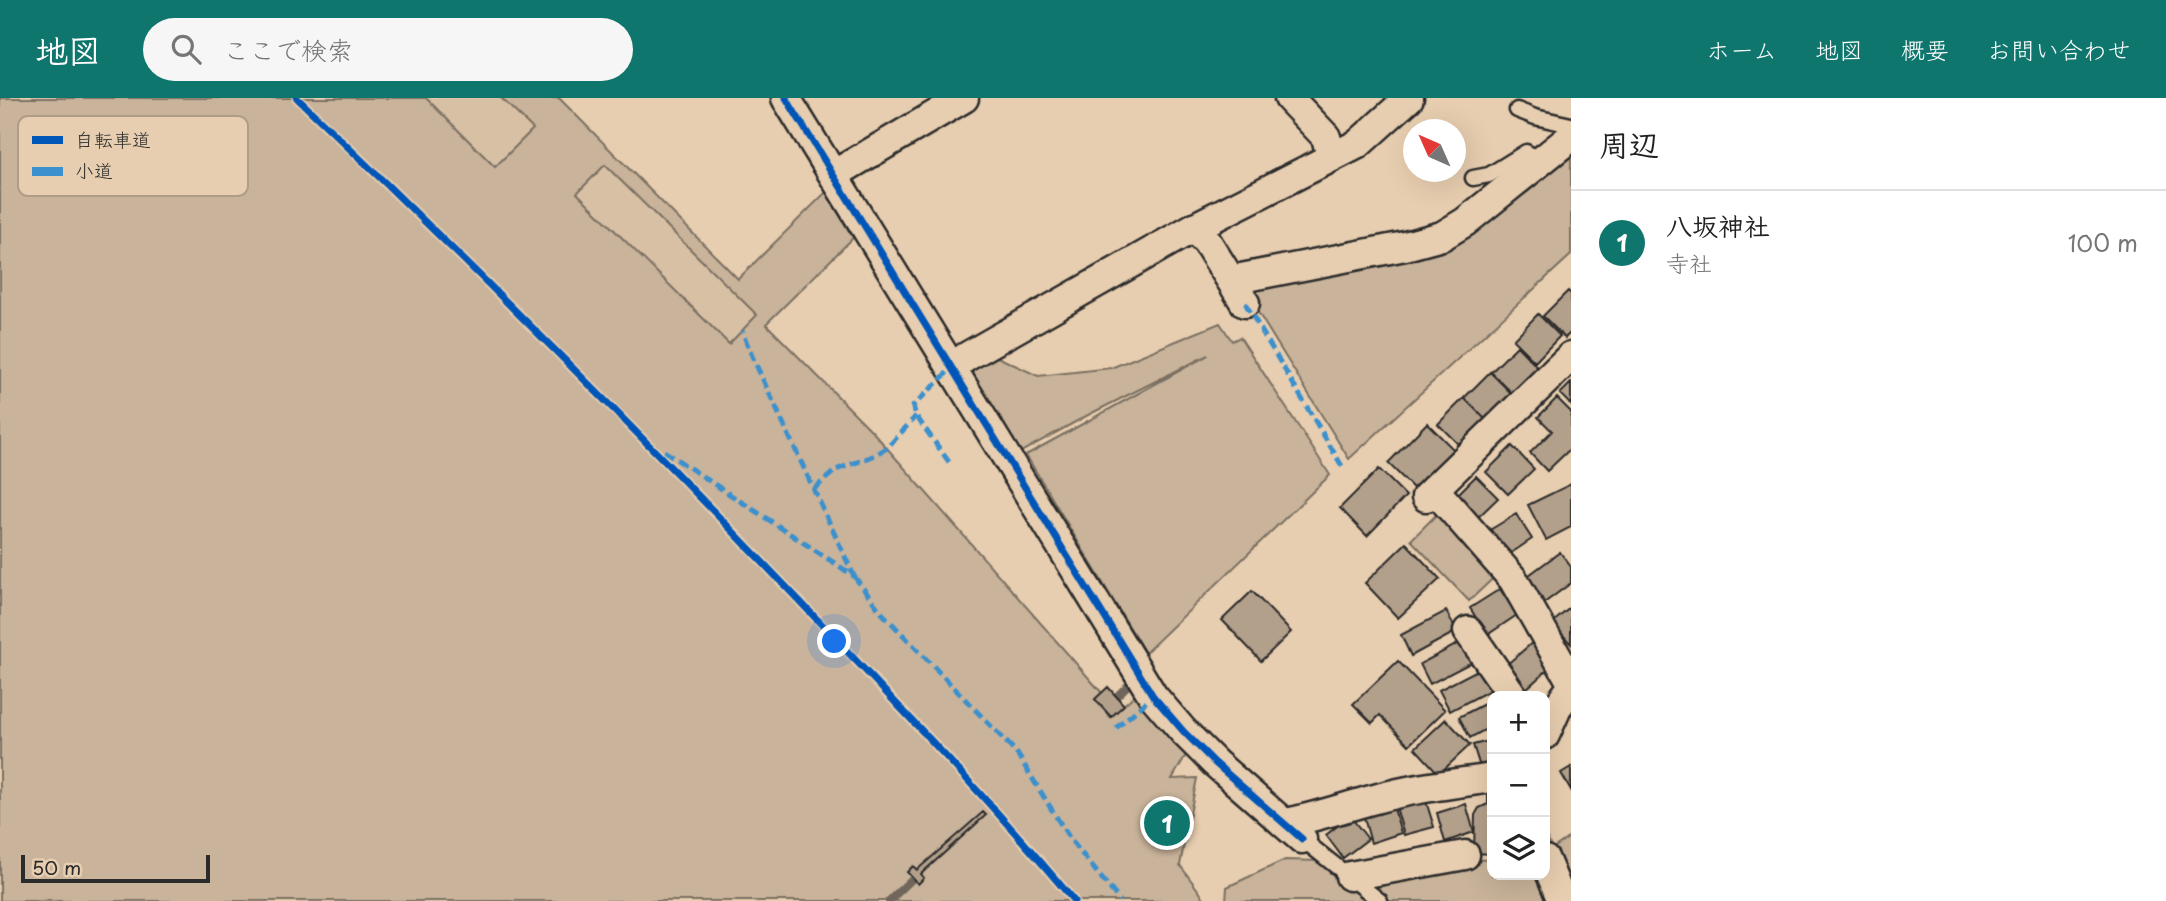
<!DOCTYPE html>
<html lang="ja">
<head>
<meta charset="utf-8">
<style>
  :root { --surface:#fff; --page:#f6f6f6; --text:#222; --muted:#767676; --line:#e0e0e0; --accent:#0f766e }
  body { margin:0; font-family:"Playpen Sans","Klee One",sans-serif; background:var(--page); color:var(--text) }
  .controls { position:absolute; right:21px; bottom:21px; display:grid; overflow:hidden; border-radius:14px; box-shadow:0 7px 28px #0002 }
  .controls button { width:63px; height:63px; display:grid; place-items:center; padding:0; border:0; border-bottom:2px solid var(--line); background:var(--surface); color:var(--text); font:35px sans-serif }
  .compass { position:absolute; left:1403px; top:21px; width:63px; height:63px; border-radius:50%; background:var(--surface); box-shadow:0 7px 28px #0002; rotate:315deg }
  .scale { position:absolute; left:21px; bottom:18px; width:189px; box-sizing:border-box; padding-left:7px; border:4px solid #2b2b2b; border-top:0; font-size:19px; line-height:24px; white-space:nowrap; color:#2b2b2b; -webkit-text-stroke:5px #e8ceb0; paint-order:stroke }
  .you { position:absolute; left:835px; top:544px; width:24px; height:24px; margin:-18px; border:5px solid #fff; border-radius:50%; background:#1a73e8; box-shadow:0 0 0 10px #1a73e833 }
  .badge { display:grid; place-items:center; width:46px; height:46px; border-radius:50%; background:var(--accent); color:#fff; font-size:23px; font-weight:700 }
  .pin { position:absolute; translate:-50% -50%; border:4px solid #fff; box-shadow:0 2px 7px #0006 }
  .list { margin:0; padding:0; list-style:none }
  h2 { display:flex; justify-content:space-between; align-items:center; height:91px; margin:0; padding:0 28px; font-size:30px }
  h2 small { font-size:23px; font-weight:400; color:var(--muted) }
  .list li { display:grid; grid-template-columns:46px 1fr auto; gap:21px; align-items:center; box-sizing:border-box; height:105px; padding:0 28px; border-top:2px solid var(--line) }
  .list b { display:block; font-size:26px; white-space:nowrap }
  .list p { margin:0; font-size:23px; white-space:nowrap; color:var(--muted) }
  .list em { font-size:23px; font-style:normal; color:var(--muted) }
  .icon { flex:none; width:38px; height:38px; fill:none; stroke:currentColor; stroke-width:2; stroke-linecap:round; stroke-linejoin:round }
  .map { position:relative; flex:none; width:1571px; height:803px; overflow:hidden }
  header { display:flex; align-items:center; gap:42px; box-sizing:border-box; height:98px; padding:0 35px; background:var(--accent); color:#fff }
  header strong { font-size:33px }
  nav { display:flex; gap:38px; margin-inline-start:auto; font-size:24px }
  .search { width:490px; height:63px; background:var(--page); display:flex; align-items:center; gap:18px; box-sizing:border-box; padding:0 24px; border-radius:38px; color:var(--muted); font-size:26px }
  main { display:flex }
  aside { flex:1; background:var(--surface) }
  .map>svg:first-child { display:block }
  .built { fill:#d8c0a5 }
  .green { fill:#c9b39a; stroke:#7a6f62; stroke-width:2; fill-rule:evenodd }
  .lines { fill:none; stroke-linecap:round; stroke-linejoin:round }
  .stream { stroke:#6f665b; stroke-width:8 }
  .building { fill:#b3a08b; stroke:#2b2b2b; stroke-width:2 }
  .lane-casing { stroke:#2b2b2b; stroke-width:19 }
  .street-casing { stroke:#2b2b2b; stroke-width:33 }
  .lane { stroke:#e8ceb0; stroke-width:14 }
  .street { stroke:#e8ceb0; stroke-width:28 }
  .quiet { stroke:#3b90cd; stroke-width:5; stroke-dasharray:10 5; stroke-linecap:butt }
  .cycleway-casing { stroke:#e8ceb0; stroke-width:11 }
  .cycleway { stroke:#0057b8; stroke-width:7 }
  .key { fill:#e8ceb0; stroke:#af9d88; stroke-width:2 }
  .key-label { font-size:19px; fill:#2b2b2b }
</style>
</head>
<body>
<header>
<strong>地図</strong>
<div class="search"><svg class="icon" aria-label="search" viewBox="0 0 24 24"><circle cx="10" cy="10" r="6"/><path d="M15 15l6 6"/></svg>ここで検索</div>
<nav><a>ホーム</a><a>地図</a><a>概要</a><a>お問い合わせ</a></nav>
</header>
<main>
<div class="map">
<svg width="1571" height="803" viewBox="0 0 1571 803">
  <rect width="100%" height="100%" fill="#e8ceb0"/>
  <filter id="ink" filterUnits="userSpaceOnUse"><feTurbulence type="fractalNoise" baseFrequency=".0143" numOctaves="2"/><feDisplacementMap in="SourceGraphic" scale="14" xChannelSelector="R" yChannelSelector="G"/><feConvolveMatrix kernelMatrix="1 2 1 2 8 2 1 2 1" color-interpolation-filters="sRGB"/></filter>
  <g filter="url(#ink)">
    <path class="built" d="M407,0H539L766,226L701,292Z"/>
    <path class="green" d="M0,0H426L495,69L533,31L501,0H559L738,181L826,94L853,140L766,226L872,333L1102,595L1095,602L1110,619L1137,595L1161,631L1186,657L1172,681L1197,680L1180,767L1206,803H0ZM605,67L757,217L729,246L577,95Z
      M1571,49V157L1349,361L1241,187L1453,144Z
      M1220,225L1232,243L1240,239L1330,377L1145,555L1026,357L1208,257L1088,317L1021,354L964,274L991,256L1038,278L1111,270Z
      M1444,409L1504,470L1469,503L1411,442Z
      M1545,736L1552,751L1571,738V803H1226L1227,789L1285,762L1428,766L1492,761V777H1545Z"/>
    <g class="lines">
      <path class="stream" d="M1117,598L1127,588
        M889,803L913,780"/>
    </g>
    <path class="building" d="M1568,193L1571,196V234L1565,240L1543,218Z
      M1538,216L1560,238L1535,264L1513,242Z
      M1517,248L1538,270L1513,296L1491,274Z
      M1490,274L1512,296L1486,322L1464,300Z
      M1571,285V307L1560,296Z
      M1464,300L1486,322L1460,348L1438,326Z
      M1557,300L1571,314V350L1547,373L1530,355L1552,333L1538,319Z
      M1427,325L1455,353L1415,392L1388,365Z
      M1512,348L1534,371L1508,396L1486,374Z
      M1379,371L1406,398L1367,438L1340,410Z
      M1476,378L1498,400L1472,425L1451,403Z
      M1571,386V429L1546,442L1528,407Z
      M1516,416L1532,441L1502,461L1485,435Z
      M1406,445L1440,481L1398,520L1365,485Z
      M1560,454L1571,469V485L1540,508L1521,483Z
      M1500,491L1517,517L1487,537L1470,510Z
      M1252,493L1291,534L1261,563L1222,522Z
      M1571,509V546L1552,525Z
      M1446,513L1457,533L1411,558L1401,537Z
      M1465,542L1476,562L1430,586L1420,566Z
      M1533,544L1553,567L1526,591L1505,568Z
      M1398,563L1445,612L1409,647L1380,617L1372,625L1353,606Z
      M1485,568L1496,589L1450,613L1439,592Z
      M1108,589L1124,607L1111,619L1095,601Z
      M1492,602V628L1470,640L1459,619Z
      M1446,621L1470,647L1439,676L1415,650Z
      M1492,642V672L1482,675L1473,647Z
      M1571,669V692L1561,675Z
      M1488,698H1492V756L1474,755L1475,717L1479,710L1488,706Z
      M1425,700L1434,729L1404,737L1396,709Z
      M1466,706L1474,734L1445,744L1437,715Z
      M1393,707L1401,735L1371,745L1363,716Z
      M983,714L986,717L921,776L924,780L918,786L907,774L913,768L917,772Z
      M1350,718L1368,741L1343,760L1326,737Z"/>
    <g class="lines">
      <g class="lane-casing">
        <path id="lane" d="M1517,12L1535,19L1571,27
          M1473,80L1489,77L1526,54L1541,63
          M1302,741L1380,803"/>
      </g>
      <g class="street-casing">
        <path id="street" d="M786,0L1153,598L1184,634L1215,665L1302,741
          M1289,0L1326,39L1331,59
          M833,77L964,0
          M1193,130L1207,144L1245,205
          M1231,182L1405,148L1442,138L1465,124L1571,39
          M952,270L966,259L1193,130L1358,46L1409,0
          M1434,391L1513,481L1571,583
          M1426,399L1571,258
          M1468,533L1513,598
          M1545,637L1558,608L1571,590
          M1286,725C1316,719 1345,709 1375,701C1413,690 1453,686 1492,680
          M1545,762L1562,803
          M1350,778L1465,757"/>
      </g>
      <use href="#lane" class="lane"/>
      <use href="#street" class="street"/>
      <path class="quiet" d="M1245,205L1342,368
        M664,353L854,478L752,258L742,233
        M949,364L916,318L913,308L952,270
        M814,391L836,372L873,358L887,350L916,318
        M854,478L881,514L1016,654L1070,741L1120,803
        M1116,630L1153,598"/>
      <g class="cycleway-casing">
        <path id="cycleway" d="M297,0C478,173 656,351 828,533C912,622 996,710 1074,803
          M786,0L1153,598L1184,634L1215,665L1302,741"/>
      </g>
      <use href="#cycleway" class="cycleway"/>
    </g>
  </g>
  <rect x="18" y="18" width="230" height="80" rx="10" class="key"/>
  <rect x="32" y="38" width="31" height="8" fill="#0057b8"/>
  <rect x="32" y="69" width="31" height="9" fill="#3b90cd"/>
  <g class="key-label">
    <text x="75" y="49">自転車道</text>
    <text x="75" y="80">小道</text>
  </g>
</svg>
<div class="controls">
<button>+</button>
<button>−</button>
<button><svg class="icon" aria-label="layers" viewBox="0 0 24 24"><path d="M12 4l9 5-9 5-9-5zM3 14l9 5 9-5"/></svg></button>
</div>
<svg class="compass" viewBox="-18 -18 36 36"><path d="M0-13l5 13h-10z" fill="#e53935"/><path d="M0 13l5-13h-10z" fill="#767676"/></svg>
<div class="scale">50 m</div>
<div class="you"></div>
<div class="pin badge" style="left:1167px;top:725px">1</div>
</div>
<aside>
<h2>周辺<small></small></h2>
<ul class="list">
<li><span class="badge">1</span><div><b>八坂神社</b><p>寺社</p></div><em>100 m</em></li>
</ul>
</aside>
</main>
</body>
</html>
